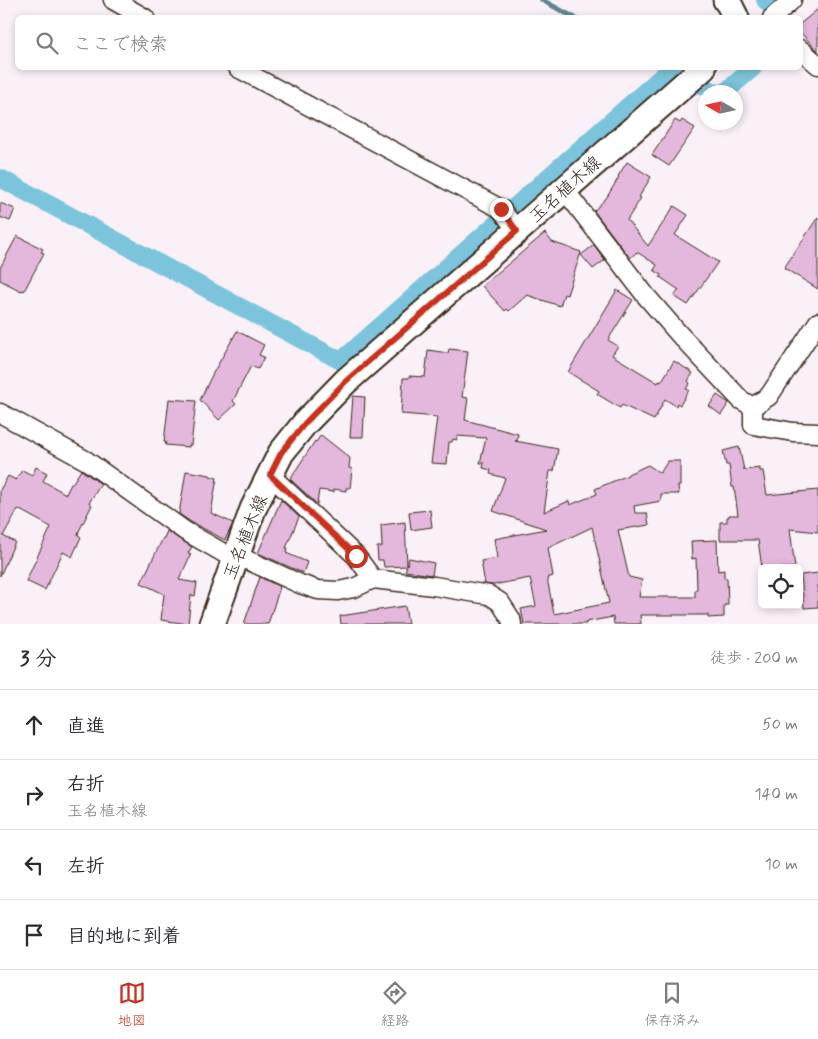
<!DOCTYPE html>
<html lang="ja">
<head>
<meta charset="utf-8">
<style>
  :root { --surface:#fff; --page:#f7f7f7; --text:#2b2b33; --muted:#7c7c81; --line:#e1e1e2; --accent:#c8321e }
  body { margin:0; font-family:Mynerve,"Klee One",sans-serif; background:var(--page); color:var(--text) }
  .controls { position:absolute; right:15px; bottom:15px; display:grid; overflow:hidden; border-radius:8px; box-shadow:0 2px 8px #0003 }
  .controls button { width:45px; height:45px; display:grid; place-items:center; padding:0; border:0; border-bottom:1px solid var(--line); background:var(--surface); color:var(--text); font:25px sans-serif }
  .compass { position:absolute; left:698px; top:85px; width:45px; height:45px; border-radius:50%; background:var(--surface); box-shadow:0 2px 8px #0003; rotate:279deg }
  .stop { position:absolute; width:15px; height:15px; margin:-11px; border:4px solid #c8321e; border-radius:50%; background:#fff }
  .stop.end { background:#c8321e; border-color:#fff; box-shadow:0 1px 5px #0008 }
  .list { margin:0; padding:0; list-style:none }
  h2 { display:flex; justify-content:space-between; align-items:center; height:65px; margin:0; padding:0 20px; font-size:21px }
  h2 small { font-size:16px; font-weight:400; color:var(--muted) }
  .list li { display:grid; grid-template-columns:32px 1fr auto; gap:15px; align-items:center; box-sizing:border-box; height:70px; padding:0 20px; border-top:1px solid var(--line) }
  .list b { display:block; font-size:19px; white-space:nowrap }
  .list p { margin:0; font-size:16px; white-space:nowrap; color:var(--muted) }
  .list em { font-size:16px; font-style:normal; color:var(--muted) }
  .icon { flex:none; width:28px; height:28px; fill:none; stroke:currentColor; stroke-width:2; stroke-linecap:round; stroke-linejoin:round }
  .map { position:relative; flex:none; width:818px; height:624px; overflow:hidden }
  .search { position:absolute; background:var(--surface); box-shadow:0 2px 8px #0003; left:15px; right:15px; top:15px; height:55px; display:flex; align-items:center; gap:12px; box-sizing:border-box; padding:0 18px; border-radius:8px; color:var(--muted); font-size:19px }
  .sheet { height:345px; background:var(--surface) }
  nav { display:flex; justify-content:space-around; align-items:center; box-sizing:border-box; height:70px; border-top:1px solid var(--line); background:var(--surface); font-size:14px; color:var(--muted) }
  nav a { display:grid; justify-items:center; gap:2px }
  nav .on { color:var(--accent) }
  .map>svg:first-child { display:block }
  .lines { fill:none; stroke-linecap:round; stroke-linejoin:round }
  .stream { stroke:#61868f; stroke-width:5 }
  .canal { stroke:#7bc4db; stroke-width:18 }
  .building { fill:#e4b8dc; stroke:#3b2a1e; fill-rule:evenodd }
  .street-casing { stroke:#3b2a1e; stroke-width:21 }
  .secondary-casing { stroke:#3b2a1e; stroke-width:29 }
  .street { stroke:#fff; stroke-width:18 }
  .secondary { stroke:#fff; stroke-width:25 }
  .route { stroke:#c8321e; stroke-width:6 }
  .labels { text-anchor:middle; stroke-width:4.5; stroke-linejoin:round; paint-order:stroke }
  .street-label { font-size:18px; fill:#3b2a1e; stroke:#fff }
</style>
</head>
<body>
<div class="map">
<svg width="818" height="624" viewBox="0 0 818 624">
  <rect width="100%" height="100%" fill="#faf1f8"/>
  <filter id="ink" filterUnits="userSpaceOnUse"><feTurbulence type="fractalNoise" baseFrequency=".02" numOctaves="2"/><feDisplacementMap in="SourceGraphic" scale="10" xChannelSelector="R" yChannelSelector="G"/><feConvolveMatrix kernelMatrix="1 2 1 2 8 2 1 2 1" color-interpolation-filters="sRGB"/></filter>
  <g filter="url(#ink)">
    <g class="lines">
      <path class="stream" d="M542,0L575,18
        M668,68L670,69"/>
      <path class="canal" d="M765,0L781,18
        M725,92L753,68
        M0,178L341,361L670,69L715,92"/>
    </g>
    <path class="building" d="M818,9V51L800,32V24Z
      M675,120L680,123L682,120L695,128L669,166L652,155Z
      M627,162L651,177L639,197L641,198L627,220L648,246L674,206L688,215L675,235L718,262L688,305L674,296L679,290L660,277L661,275L654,270L657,265L637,252L630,258L594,211L607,197L619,177L618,176Z
      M0,203L15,209L10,221L0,217Z
      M818,217V289L784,268Z
      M545,233L552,242L581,252L567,295L564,294L560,306L527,295L509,311L507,309L505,311L482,286Z
      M17,236L43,249L41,252L44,253L24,291L21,290V291L0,280V268Z
      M594,245L605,260L593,269L581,255Z
      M617,290L633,300L608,340L618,346L612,355L658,383L659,381L661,382L674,361L693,373L688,381L690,383L686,389L689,390L680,405L677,403L676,406L665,399L654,420L622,405L620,408L597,394L599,391L568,372Z
      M237,331L264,345L259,355L264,357L258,369L251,366L233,401L236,404L219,420L200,400L212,375Z
      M449,349L468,351L462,397L468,398L465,420L518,434L517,441H515L558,449L554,471H550L544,512L569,501L570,505L597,494L595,489L628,475V474L648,465L660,473L668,461H680V486H678L679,494H661V501L634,506L635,513H647L649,525L618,530L629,577L642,580L639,597H695V590L697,589L696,558L692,559L691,541L717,540L718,571L724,570V578H727L728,605H724V617L708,618V615H640L641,624H614L613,617L586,622V624H524L521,609L536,606L530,578L493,585L485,584L481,561L497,558L494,539L546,529L493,511L505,478L490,474L491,470L483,468L484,463H480L486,438L457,436V440L453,439L452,442H449L447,464L431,463L437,417L401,414L403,378H409V376L425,377L428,350L448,353ZM592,527L609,603L554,614L547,578L553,576L548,548Z
      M717,395L729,403L721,415L709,406Z
      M353,396L365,397L363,437H350Z
      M169,399L196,401L191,445H189V447L165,445L166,442H164Z
      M321,435L350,458L349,468L352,469L350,488H346V491L334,489V492L319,490L317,504L290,479L315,441L316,442Z
      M739,447L744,470L760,468V471H763L767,495L818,490V532L790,529L795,568H762L758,540H720V522H727V517H729V515H738L734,487H732L729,465H726L723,451Z
      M36,467L47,473L43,481L66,494L71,484H72L81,470L101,484L89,503L92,505L79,531L78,535L81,537L72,557L63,552L45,590L26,581L51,527L18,509L3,536L15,542L0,576V490L8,476L16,480L22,470L32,475Z
      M186,471L210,475V476L217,478L211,513L233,523L225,540L191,522L179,514Z
      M281,500L299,517L286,548H288L286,553L307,562L303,573L258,553Z
      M430,510L432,527L411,530L409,512Z
      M405,522L407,565L409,558L434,563L432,575L405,571L407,566L384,567L383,560H378L377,547H382L381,525Z
      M167,531L192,547L188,553L191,554L179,580L197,583L195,596L191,595L188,624L161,620L164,594L141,583L163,538H164Z
      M818,573V607L804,608L801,575Z
      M260,577L280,587L268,624H244Z
      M405,606L408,624H341L340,616Z"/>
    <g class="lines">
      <g class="street-casing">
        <path id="street" d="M113,0L145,18
          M772,18L792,0
          M800,49L818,65
          M238,68L501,209L517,231
          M564,189L646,296L679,334L741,400L753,407
          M818,322L769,396L753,407V425L793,432L818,433
          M0,413L87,461L185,531L234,559
          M270,475L356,556L373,579
          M236,555L300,584L318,590L338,591L354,588L373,579L434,586L489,595L500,602L511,619L512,624"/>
      </g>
      <g class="secondary-casing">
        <path id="secondary" d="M726,0L729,4L736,18
          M212,624L253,509L281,453L305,423L346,381L703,68"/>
      </g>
      <use href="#street" class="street"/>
      <use href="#secondary" class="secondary"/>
    </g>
  </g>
  <g class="lines" filter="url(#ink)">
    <path class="route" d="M356,556L270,475L281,453L305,423L346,381L517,231L501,209"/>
  </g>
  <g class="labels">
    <g class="street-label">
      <text transform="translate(565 189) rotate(-42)" y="6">玉名植木線</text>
      <text transform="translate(245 537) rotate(-68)" y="6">玉名植木線</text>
    </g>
  </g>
</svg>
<div class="controls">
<button><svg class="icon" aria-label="locate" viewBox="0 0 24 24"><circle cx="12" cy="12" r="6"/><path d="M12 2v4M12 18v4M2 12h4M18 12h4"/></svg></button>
</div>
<svg class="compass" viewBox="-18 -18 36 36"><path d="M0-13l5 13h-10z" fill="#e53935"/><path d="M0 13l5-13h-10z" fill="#7c7c81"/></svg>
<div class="stop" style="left:356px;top:556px"></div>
<div class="stop end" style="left:501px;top:209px"></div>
<div class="search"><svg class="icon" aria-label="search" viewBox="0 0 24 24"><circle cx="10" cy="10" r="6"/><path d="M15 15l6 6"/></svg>ここで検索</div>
</div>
<section class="sheet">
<h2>3 分<small>徒歩 · 200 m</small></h2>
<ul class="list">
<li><svg class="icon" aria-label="ahead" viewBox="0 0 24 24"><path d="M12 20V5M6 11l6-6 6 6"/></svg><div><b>直進</b></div><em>50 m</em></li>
<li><svg class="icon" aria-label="right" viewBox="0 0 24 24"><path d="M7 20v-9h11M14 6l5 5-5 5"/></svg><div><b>右折</b><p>玉名植木線</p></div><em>140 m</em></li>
<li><svg class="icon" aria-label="left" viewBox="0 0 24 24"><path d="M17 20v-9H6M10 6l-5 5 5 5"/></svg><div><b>左折</b></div><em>10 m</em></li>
<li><svg class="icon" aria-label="arrive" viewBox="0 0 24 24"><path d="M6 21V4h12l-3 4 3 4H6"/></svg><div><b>目的地に到着</b></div></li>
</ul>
</section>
<nav>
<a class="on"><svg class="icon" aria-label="map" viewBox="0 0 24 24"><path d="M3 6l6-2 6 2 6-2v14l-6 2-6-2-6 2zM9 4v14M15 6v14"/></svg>地図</a>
<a><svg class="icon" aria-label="directions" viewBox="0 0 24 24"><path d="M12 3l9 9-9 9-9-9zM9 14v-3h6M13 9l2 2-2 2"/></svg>経路</a>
<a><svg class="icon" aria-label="saved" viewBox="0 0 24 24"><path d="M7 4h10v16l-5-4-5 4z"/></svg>保存済み</a>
</nav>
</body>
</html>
